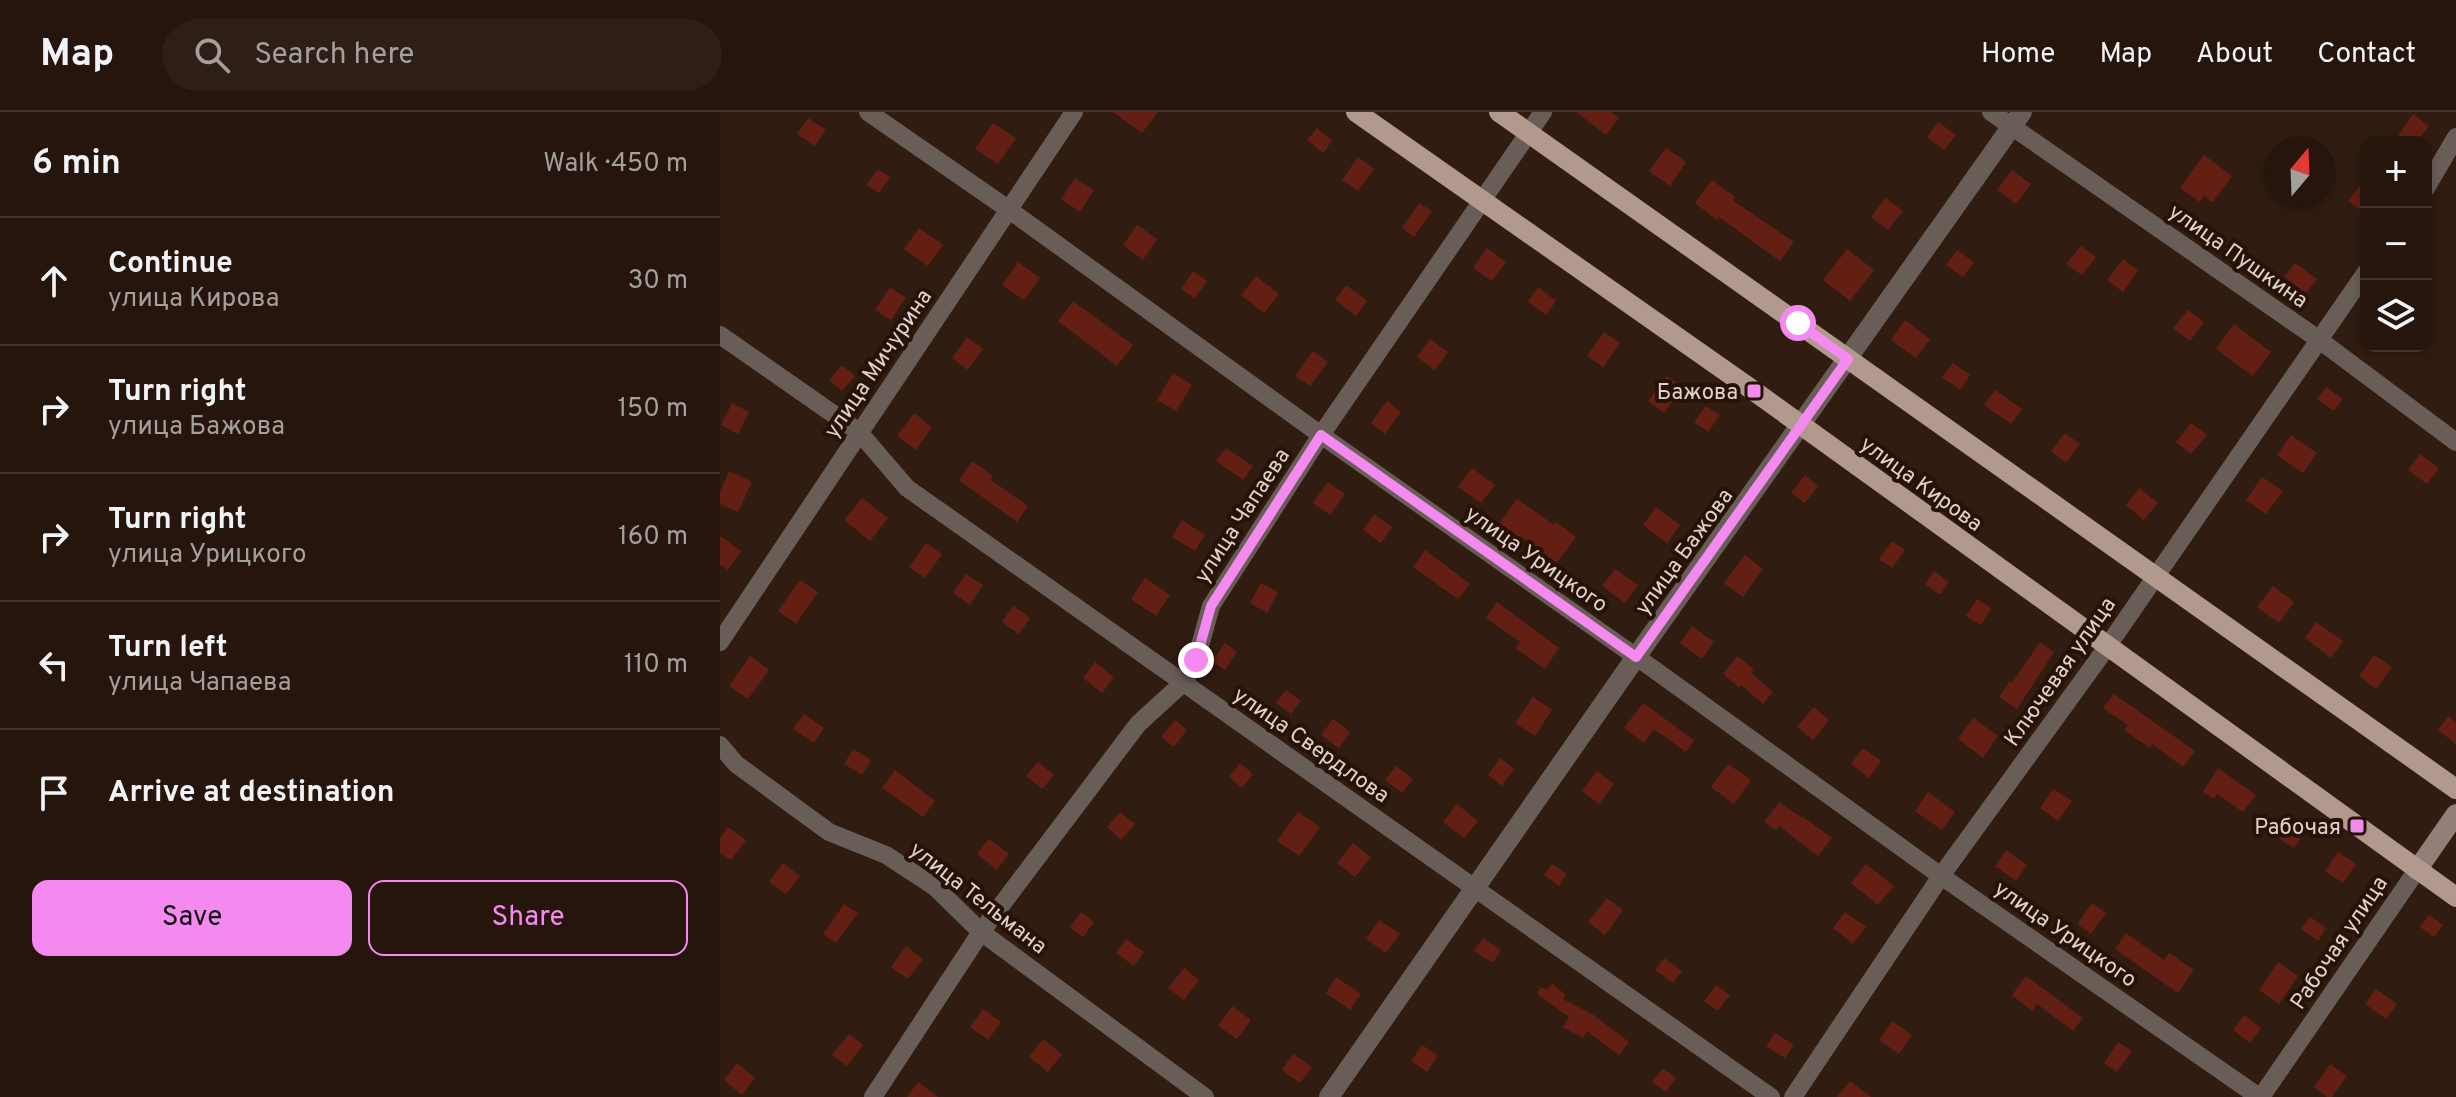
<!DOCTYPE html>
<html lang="en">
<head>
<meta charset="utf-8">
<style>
  :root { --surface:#25150d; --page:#2d1e16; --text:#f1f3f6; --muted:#a39f9d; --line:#42342e; --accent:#f489f0 }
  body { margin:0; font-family:Overpass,sans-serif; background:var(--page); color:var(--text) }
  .controls { position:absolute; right:24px; top:24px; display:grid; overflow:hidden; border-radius:16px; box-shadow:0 4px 12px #0003 }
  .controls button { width:72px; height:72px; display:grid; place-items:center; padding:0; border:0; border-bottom:2px solid var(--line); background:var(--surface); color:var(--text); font:40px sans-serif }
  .compass { position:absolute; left:1544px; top:24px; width:72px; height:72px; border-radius:50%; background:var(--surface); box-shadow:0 4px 12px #0003; rotate:19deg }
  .stop { position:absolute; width:24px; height:24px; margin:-18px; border:6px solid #f489f0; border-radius:50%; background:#fff }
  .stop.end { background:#f489f0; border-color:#fff; box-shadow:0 2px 8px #0008 }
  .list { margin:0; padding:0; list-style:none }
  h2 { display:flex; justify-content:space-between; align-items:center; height:104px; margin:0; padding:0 32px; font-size:34px }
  h2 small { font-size:26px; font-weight:400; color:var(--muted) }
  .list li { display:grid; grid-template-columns:52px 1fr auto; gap:24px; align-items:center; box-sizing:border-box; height:128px; padding:0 32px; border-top:2px solid var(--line) }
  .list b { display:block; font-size:30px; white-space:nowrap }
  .list p { margin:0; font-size:26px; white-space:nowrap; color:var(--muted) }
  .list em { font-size:26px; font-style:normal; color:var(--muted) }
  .actions { display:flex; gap:16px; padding:24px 32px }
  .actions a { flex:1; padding:18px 0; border:2px solid var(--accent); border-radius:16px; text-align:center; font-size:28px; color:var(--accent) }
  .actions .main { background:var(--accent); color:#111 }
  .icon { flex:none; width:44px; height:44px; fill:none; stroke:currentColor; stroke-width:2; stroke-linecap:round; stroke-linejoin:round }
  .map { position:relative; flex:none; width:1736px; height:985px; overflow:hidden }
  header { display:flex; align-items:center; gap:48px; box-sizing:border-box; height:112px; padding:0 40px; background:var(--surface); border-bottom:2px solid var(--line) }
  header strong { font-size:38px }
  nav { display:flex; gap:44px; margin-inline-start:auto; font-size:28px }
  .search { width:560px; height:72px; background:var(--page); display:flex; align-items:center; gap:20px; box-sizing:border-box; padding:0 28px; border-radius:44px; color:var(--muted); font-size:30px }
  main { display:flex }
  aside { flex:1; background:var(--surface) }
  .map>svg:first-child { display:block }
  .building { fill:#641f14 }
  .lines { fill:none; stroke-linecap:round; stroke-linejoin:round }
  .minor { stroke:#695d58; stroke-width:18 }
  .tertiary { stroke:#695d58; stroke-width:20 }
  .secondary { stroke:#927f77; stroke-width:20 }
  .primary { stroke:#b1998e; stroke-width:20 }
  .route { stroke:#f489f0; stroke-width:10 }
  .poi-dot { fill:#f489f0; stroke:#271208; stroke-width:3 }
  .labels { text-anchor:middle; stroke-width:8; stroke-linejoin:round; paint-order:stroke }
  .street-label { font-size:22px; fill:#e1d2cb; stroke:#271208 }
  .poi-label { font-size:22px; fill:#e1d2cb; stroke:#271208; text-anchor:end }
</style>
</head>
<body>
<header>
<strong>Map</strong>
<div class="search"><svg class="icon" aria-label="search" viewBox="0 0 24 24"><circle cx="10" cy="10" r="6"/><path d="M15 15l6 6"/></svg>Search here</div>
<nav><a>Home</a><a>Map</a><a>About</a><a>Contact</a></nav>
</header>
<main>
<aside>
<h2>6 min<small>Walk · 450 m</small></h2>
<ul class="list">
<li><svg class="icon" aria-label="ahead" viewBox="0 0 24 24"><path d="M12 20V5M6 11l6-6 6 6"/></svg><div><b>Continue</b><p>улица Кирова</p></div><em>30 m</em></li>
<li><svg class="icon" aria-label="right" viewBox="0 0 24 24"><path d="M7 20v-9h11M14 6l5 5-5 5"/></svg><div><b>Turn right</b><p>улица Бажова</p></div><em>150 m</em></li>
<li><svg class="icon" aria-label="right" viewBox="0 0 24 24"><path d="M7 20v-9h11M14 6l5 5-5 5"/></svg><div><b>Turn right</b><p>улица Урицкого</p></div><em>160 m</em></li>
<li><svg class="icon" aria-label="left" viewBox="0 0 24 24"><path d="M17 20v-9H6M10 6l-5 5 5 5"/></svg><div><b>Turn left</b><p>улица Чапаева</p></div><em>110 m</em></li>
<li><svg class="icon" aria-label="arrive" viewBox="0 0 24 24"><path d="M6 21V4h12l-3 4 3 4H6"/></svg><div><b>Arrive at destination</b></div></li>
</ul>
<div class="actions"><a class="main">Save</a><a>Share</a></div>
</aside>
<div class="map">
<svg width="1736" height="985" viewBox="0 0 1736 985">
  <rect width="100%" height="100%" fill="#311c11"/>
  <path class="building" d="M393,0H438L422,21Z
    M856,0H891L899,6L886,23Z
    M1693,2L1709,14L1697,30H1686L1678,24Z
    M88,6L106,18L95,34L77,22Z
    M1218,10L1236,23L1224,38L1207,25Z
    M273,11L296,26L278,52L255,37Z
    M597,16L612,29L603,41L587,28Z
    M946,36L966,50L950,74L929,59Z
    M1484,43L1512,64L1492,91L1484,84L1480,90L1460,76Z
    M638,45L654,57L638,79L622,68Z
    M158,57L170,65L159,81L146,73Z
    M1292,58L1311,72L1296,92L1277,78Z
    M1646,65V102L1628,89Z
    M355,66L374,78L360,100L341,87Z
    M992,68L1015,85L1012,88L1074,130L1060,149L999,105L997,108L975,91Z
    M1165,86L1183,99L1168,118L1151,105Z
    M699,91L712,99L694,125L682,116Z
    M417,113L437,127L423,148L403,133Z
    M199,116L223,133L208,154L184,137Z
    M1361,134L1376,145L1362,163L1346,152Z
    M767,136L786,150L772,169L753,156Z
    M1127,137L1154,158L1130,189L1103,168Z
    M1237,138L1254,150L1243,165L1226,153Z
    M1403,147L1418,158L1403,180L1387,168Z
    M298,150L320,166L304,188L282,173Z
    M1575,151L1597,167L1586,181L1564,165Z
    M473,159L487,169L475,186L461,177Z
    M536,164L559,182L544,201L521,183Z
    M626,173L647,189L636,204L615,188Z
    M170,175L186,186L171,208L155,198Z
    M818,175L836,189L826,203L808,190Z
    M353,189L413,233L397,254L338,209Z
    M1468,198L1484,210L1470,229L1453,216Z
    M1185,208L1210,227L1196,246L1171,228Z
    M1514,212L1551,240L1533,264L1496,237Z
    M884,220L900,231L883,255L867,244Z
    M247,225L263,237L248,258L232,246Z
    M710,227L728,240L715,258L697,245Z
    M593,239L608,250L590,274L575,264Z
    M1233,251L1250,263L1240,278L1222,265Z
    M122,253L135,264L122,279L109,268Z
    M453,261L472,273L456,299L437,288Z
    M947,264L963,275L944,301L928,289Z
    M1606,275L1623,287L1614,299L1597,287Z
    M1275,278L1302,297L1291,312L1264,293Z
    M667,289L681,300L665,322L651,311Z
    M12,291L29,300L18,322L1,313Z
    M986,294L1000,303L988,320L974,310Z
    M194,301L212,315L196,338L177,324Z
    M1471,311L1487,323L1471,342L1456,330Z
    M1345,321L1360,332L1346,351L1331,339Z
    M1571,323L1597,341L1583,361L1557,343Z
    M506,336L533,354L523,368L496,349Z
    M1700,342L1719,356L1707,372L1688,358Z
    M252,349L273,364L271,368L308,394L297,410L239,368Z
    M752,356L775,373L761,391L738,375Z
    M9,359L32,370L18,400L0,392V380Z
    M1085,363L1098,374L1085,391L1071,381Z
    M1542,365L1563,379L1546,402L1526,388Z
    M608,370L625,382L610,403L593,391Z
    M1419,376L1438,391L1424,408L1406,393Z
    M142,386L168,406L150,429L124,408Z
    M797,387L834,413L836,410L856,425L837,451L800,424L799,426L779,412Z
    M936,395L960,413L947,431L923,413Z
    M654,402L672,415L661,431L643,418Z
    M462,408L485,423L475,439L452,425Z
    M0,424L21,439L8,458L0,453Z
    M1172,429L1185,438L1172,456L1159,447Z
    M206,431L222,442L205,466L189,455Z
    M705,438L750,472L738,487L693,455Z
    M1025,443L1043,457L1023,485L1004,471Z
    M895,457L918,473L905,491L882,474Z
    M1214,459L1229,470L1220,483L1205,472Z
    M246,462L263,473L250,493L233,481Z
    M425,466L450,483L436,504L411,487Z
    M80,468L98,480L76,512L58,499Z
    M541,471L558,480L547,501L530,491Z
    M1553,474L1574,490L1559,511L1537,495Z
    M1257,487L1271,496L1261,513L1246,504Z
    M777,490L839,536L825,557L795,536L800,530L766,506Z
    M293,494L310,506L299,522L282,510Z
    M1596,510L1623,529L1611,546L1585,526Z
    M972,514L994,530L982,547L960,531Z
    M1320,530L1334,540L1297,597L1279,585L1290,569L1292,571Z
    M505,531L517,540L505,558L492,549Z
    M1654,543L1672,555L1656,577L1639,564Z
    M30,544L49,558L28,587L9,574Z
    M1017,544L1034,557L1031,561L1053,580L1043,592L1021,573L1020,576L1003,562Z
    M375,550L394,565L382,581L363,566Z
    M566,578L581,589L571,602L556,591Z
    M1394,582L1475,639L1463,655L1432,632L1430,636L1404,618L1408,613L1383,596Z
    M813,585L832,598L815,624L795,611Z
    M923,591L974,628L966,640L934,617L924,631L904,616Z
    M1094,595L1109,608L1093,628L1077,615Z
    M84,602L104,616L94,631L73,617Z
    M1728,604L1736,610V632L1718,618Z
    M1253,606L1278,624L1263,646L1238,627Z
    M613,607L630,620L619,636L601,623Z
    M455,608L467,618L454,635L441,625Z
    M1143,636L1161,649L1149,666L1131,652Z
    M133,637L151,648L142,663L124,652Z
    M780,646L794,657L782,674L768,663Z
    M318,650L334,663L322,677L306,664Z
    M520,651L533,662L522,676L509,665Z
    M1008,652L1031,668L1014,692L991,675Z
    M676,654L693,667L682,681L665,668Z
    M1498,656L1536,683L1523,700L1497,682L1494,687L1483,680Z
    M175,658L215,689L203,705L162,676Z
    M877,659L894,672L879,692L862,679Z
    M1333,677L1352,689L1338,709L1320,696Z
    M1208,680L1235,700L1222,718L1195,699Z
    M1059,690L1081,705L1082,704L1112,726L1098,744L1059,714L1056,718L1044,710Z
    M737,692L758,709L744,726L723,710Z
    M400,700L415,712L401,728L387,715Z
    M578,700L600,715L579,744L557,729Z
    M1568,705L1586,718L1574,736L1555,724Z
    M8,715L26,728L11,748L0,741V726Z
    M269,727L289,742L277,758L257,742Z
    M633,731L651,745L635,765L617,751Z
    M1286,738L1307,753L1296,769L1275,754Z
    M1618,740L1636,752L1623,771L1605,759Z
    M63,751L80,764L66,782L49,770Z
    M832,752L847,762L839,774L824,763Z
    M1146,752L1174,774L1158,793L1131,771Z
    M887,786L903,798L885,823L868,810Z
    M1372,791L1386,801L1371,822L1357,812Z
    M124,792L138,801L116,831L103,822Z
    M361,800L374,810L363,825L350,815Z
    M1125,800L1146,815L1133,832L1113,816Z
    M1709,803L1723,813L1714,825L1700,815Z
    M1590,805L1606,816L1598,829L1581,817Z
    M659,808L680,822L666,841L646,827Z
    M1406,821L1444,848L1449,841L1474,858L1458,881L1395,837Z
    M763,826L781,838L773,851L754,839Z
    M406,827L424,840L414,854L396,841Z
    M186,834L203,847L188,867L171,855Z
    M944,846L962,859L953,871L935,858Z
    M1558,850L1578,864L1559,892L1539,878Z
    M464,856L479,868L464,888L448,876Z
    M1306,864L1363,906L1353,919L1317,892L1312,899L1292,883Z
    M616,865L641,882L630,898L606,881Z
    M832,872L846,883L843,887L872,902L909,930L899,943L867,919L863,926L843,915L849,905L817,882L821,875L827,878Z
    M996,873L1010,883L998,899L984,889Z
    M1656,877L1677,892L1666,907L1645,892Z
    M512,894L531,908L517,927L498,914Z
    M263,897L281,910L268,928L250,915Z
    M1524,903L1541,916L1530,931L1513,918Z
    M1172,909L1192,923L1179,942L1159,928Z
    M1055,921L1074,933L1065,946L1046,934Z
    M129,922L143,933L127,954L112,943Z
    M323,927L342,942L328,960L309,945Z
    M1398,930L1412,939L1397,960L1384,951Z
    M702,933L718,944L707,960L691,949Z
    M573,942L592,955L580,971L562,958Z
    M17,951L35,966L22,983L4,968Z
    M1610,952L1627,964L1612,985H1607L1594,975Z
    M943,956L956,966L946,980L932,970Z
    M1130,969L1151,985H1117Z
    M198,970L218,985H187Z"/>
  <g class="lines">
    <path class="minor" d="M148,0L288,97L601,323L932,556L1221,764L1539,985
      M1271,0L1598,227L1736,330
      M1706,76L1736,25
      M0,223L139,320L187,376L1051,985
      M0,530L354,0
      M0,633L16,652L109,720L166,743L215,775L261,820L485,985
      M153,985L261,820L418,612L464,570L476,548L491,494L601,323L823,0
      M1073,985L1221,764L1387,535L1646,160
      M1541,985L1697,758"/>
    <path class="tertiary" d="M609,985L916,545L1302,0"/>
    <path class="secondary" d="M1697,758L1736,702"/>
    <path class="primary" d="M636,0L1034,279L1736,785
      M779,0L1736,677"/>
  </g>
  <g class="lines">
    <path class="route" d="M476,548L491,494L601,323L916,545L1128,247L1078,211"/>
  </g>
  <g class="poi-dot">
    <rect x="1026" y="271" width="16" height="16" rx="4"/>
    <rect x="1629" y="706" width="16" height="16" rx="4"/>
  </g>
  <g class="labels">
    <g class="street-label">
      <text transform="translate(1519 143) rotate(35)" y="8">улица Пушкина</text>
      <text transform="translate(157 251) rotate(-56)" y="8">улица Мичурина</text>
      <text transform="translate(1202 371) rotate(36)" y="8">улица Кирова</text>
      <text transform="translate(521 403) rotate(-57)" y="8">улица Чапаева</text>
      <text transform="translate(963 439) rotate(-54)" y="8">улица Бажова</text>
      <text transform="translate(817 446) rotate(35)" y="8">улица Урицкого</text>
      <text transform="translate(1339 559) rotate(-55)" y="8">Ключевая улица</text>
      <text transform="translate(592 632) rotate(35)" y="8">улица Свердлова</text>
      <text transform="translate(259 785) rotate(38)" y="8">улица Тельмана</text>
      <text transform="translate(1346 821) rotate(35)" y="8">улица Урицкого</text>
      <text transform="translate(1618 830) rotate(-56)" y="8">Рабочая улица</text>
    </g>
    <g class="poi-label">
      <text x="1018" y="287">Бажова</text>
      <text x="1621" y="722">Рабочая</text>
    </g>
  </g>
</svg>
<div class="controls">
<button>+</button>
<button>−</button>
<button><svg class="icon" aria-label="layers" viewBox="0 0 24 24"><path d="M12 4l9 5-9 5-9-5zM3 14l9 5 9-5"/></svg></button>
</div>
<svg class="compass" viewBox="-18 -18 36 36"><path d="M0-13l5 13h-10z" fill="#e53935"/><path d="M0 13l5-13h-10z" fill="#a39f9d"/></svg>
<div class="stop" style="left:1078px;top:211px"></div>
<div class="stop end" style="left:476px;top:548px"></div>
</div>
</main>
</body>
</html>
